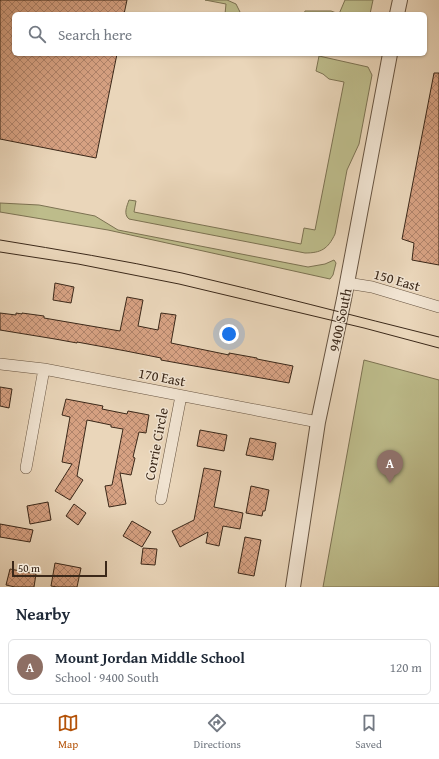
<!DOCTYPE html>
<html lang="en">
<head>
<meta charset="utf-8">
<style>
  :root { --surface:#fff; --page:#f6f6f7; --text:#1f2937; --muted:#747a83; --line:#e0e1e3; --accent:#b45309 }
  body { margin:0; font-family:"Gentium Book Plus",serif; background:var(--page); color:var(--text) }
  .scale { position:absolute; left:12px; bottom:10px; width:95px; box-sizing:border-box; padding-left:4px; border:2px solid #3b2819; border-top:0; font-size:11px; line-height:14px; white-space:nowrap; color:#3b2819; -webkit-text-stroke:3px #f1e4d2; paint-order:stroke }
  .you { position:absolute; left:229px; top:334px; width:14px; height:14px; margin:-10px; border:3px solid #fff; border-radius:50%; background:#1a73e8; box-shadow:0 0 0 6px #1a73e833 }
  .badge { display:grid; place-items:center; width:26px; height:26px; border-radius:50%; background:var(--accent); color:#fff; font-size:13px; font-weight:700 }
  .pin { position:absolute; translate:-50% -33px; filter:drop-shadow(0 1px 2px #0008) }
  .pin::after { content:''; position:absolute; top:21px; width:14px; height:12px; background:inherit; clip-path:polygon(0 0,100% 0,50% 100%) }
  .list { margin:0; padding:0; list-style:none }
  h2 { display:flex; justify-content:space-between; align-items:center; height:52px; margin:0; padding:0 16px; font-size:17px }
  h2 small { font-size:13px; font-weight:400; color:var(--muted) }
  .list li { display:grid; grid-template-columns:26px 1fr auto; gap:12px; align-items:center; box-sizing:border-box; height:56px; margin:0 8px 8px; padding:0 8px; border:1px solid var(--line); border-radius:6px }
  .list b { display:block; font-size:15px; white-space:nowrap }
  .list p { margin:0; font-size:13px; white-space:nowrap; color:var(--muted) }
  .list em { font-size:13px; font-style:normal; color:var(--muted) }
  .icon { flex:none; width:22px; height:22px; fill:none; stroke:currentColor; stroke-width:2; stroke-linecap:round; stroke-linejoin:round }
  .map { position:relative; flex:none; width:439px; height:587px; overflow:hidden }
  .search { position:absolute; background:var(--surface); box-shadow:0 1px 3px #0004; left:12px; right:12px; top:12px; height:44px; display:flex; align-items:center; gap:10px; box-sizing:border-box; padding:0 14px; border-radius:6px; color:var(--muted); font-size:15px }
  .sheet { height:116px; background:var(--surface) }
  nav { display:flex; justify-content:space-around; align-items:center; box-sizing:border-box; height:56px; border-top:1px solid var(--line); background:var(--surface); font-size:11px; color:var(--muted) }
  nav a { display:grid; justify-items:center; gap:2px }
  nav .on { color:var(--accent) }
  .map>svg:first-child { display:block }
  .grass { fill:#bdbc8b; stroke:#7c7252 }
  .building { fill:url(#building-cross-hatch); stroke:#3b2819 }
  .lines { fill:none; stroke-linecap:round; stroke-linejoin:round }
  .minor-casing { stroke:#675441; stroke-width:12 }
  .tertiary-casing { stroke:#675441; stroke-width:16 }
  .minor { stroke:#f1e4d2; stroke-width:11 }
  .tertiary { stroke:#f1e4d2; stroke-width:14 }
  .tram { stroke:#3b2819; stroke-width:1 }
  .labels { text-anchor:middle; stroke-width:3; stroke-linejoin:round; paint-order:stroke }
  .street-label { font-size:14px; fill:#3b2819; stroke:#f1e4d2 }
</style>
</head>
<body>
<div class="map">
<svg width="439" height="587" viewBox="0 0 439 587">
  <defs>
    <pattern id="building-cross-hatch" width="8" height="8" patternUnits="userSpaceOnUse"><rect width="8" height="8" fill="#d6a182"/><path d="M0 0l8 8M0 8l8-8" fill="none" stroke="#af836a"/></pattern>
  </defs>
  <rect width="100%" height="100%" fill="#ead6ba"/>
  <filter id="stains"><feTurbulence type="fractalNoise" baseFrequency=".005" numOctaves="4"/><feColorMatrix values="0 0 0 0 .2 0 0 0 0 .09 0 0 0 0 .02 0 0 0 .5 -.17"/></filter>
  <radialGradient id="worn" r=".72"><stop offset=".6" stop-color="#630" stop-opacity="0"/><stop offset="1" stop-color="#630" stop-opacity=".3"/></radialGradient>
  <path class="grass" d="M205,0H227L236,4L241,14H225L226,4Z
    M345,0H373L370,14H304L305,11H331L339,14Z
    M319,56L368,67L372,75L359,144L347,170L335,234C328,249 321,253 305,253L129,219C123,214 127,206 129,200L136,201L134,212L301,244L304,228L315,230L344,82L329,79L323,74L316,71Z
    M0,203L39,205L95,216L118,230L308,267L325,264L334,260L336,263L333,275L330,279L108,230L0,212Z
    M364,360L439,380V587H323Z"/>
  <path class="building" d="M0,0H127L124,14H14V54H117L96,158L0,139Z
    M434,73H439V265L412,260L414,243L402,239Z
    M55,283L74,287L71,303L53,300Z
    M127,297L143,300L138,326L158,330L161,313L176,315L171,343L229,355V353L257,358V359L293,366L289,383L161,360V358L126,351L77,342V343L55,339L0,330V313L16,315V313L22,314V313L44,316V318L120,331Z
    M0,387L12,389L9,408L0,406Z
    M66,399L103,406L102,409L127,414L128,411L149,415L146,433L139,432L133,457L135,458L131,475L120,473L126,504L109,507L105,486L112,485L123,429L111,427V425L87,420L77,476L83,480L70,500L55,491L72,464L62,462L70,417L62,415Z
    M200,430L227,435L224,451L197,446Z
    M250,438L276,443L273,460L246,455Z
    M204,468L221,471L214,507L243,513L240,529L223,526L219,546L206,543L208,532L180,547L172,531L194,520Z
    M251,486L269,490L265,511H263L262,516L246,513Z
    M48,502L51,520L30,524L27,506Z
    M74,504L86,513L78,525L66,516Z
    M132,521L151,532L142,547L123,536Z
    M0,524L33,530L30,542L0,537Z
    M245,537L261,540L254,576L238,573Z
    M143,548L157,549L155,565L141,564Z
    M55,563L81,568L77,587H57L51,586Z
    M10,569L36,574L34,587H15L6,585Z"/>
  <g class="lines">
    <g class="minor-casing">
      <path id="minor" d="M347,283L372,287L439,307
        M0,364L44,369L318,422
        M26,468L44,369
        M161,499L181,396"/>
    </g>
    <g class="tertiary-casing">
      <path id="tertiary" d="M397,14L400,0
        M293,587L318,422L344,299L390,54"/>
    </g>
    <use href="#minor" class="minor"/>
    <use href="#tertiary" class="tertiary"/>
    <path class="tram" d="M0,240C61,250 122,260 182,273C268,293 354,316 439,337
      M0,252L78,264L179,284L364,328L439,348"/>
  </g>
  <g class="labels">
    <g class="street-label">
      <text transform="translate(397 280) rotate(16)" y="5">150 East</text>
      <text transform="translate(340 320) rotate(-78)" y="5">9400 South</text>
      <text transform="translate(162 377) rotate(11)" y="5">170 East</text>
      <text transform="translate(156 444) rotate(-79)" y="5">Corrie Circle</text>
    </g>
  </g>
  <rect width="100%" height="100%" filter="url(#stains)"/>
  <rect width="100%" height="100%" fill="url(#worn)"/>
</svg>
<div class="scale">50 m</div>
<div class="you"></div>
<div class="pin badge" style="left:390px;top:483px;background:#8d6e63">A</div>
<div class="search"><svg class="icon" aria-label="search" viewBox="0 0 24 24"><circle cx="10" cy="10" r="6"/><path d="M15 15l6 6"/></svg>Search here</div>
</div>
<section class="sheet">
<h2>Nearby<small></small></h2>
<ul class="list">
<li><span class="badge" style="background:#8d6e63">A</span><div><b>Mount Jordan Middle School</b><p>School · 9400 South</p></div><em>120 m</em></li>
</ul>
</section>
<nav>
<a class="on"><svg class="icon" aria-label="map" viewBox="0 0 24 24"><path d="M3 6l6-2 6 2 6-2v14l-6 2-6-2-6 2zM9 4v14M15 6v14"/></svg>Map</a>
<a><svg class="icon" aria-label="directions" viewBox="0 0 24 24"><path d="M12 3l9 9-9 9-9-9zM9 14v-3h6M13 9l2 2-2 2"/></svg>Directions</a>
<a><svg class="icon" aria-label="saved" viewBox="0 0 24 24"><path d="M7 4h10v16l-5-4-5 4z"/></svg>Saved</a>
</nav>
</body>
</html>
